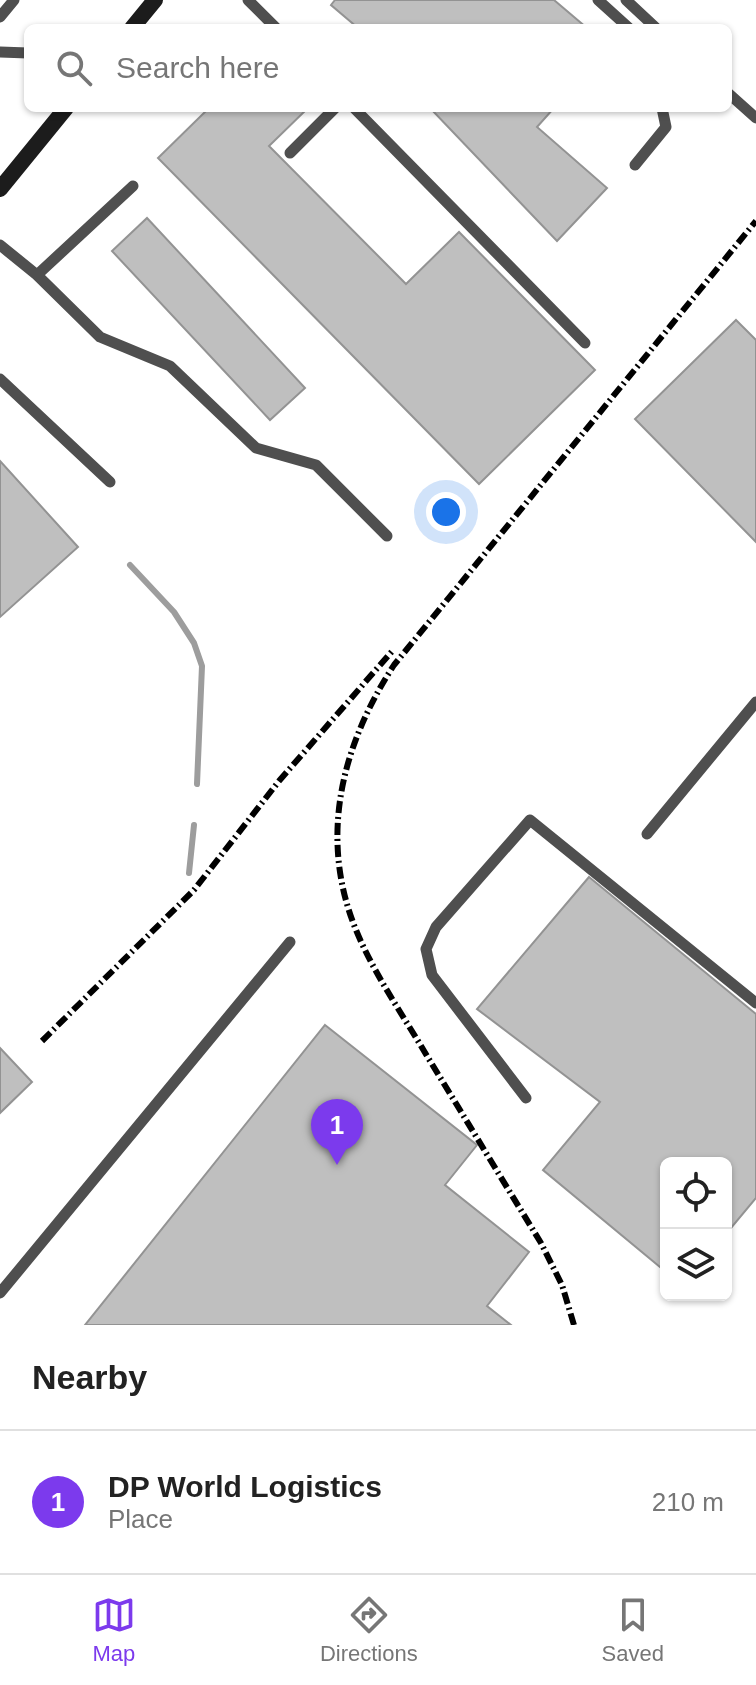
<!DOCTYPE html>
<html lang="en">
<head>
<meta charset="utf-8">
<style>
  :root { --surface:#fff; --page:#f6f6f6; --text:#222; --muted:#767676; --line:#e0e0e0; --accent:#7c3aed }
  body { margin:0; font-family:Helvetica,sans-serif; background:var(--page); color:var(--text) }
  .controls { position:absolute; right:24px; bottom:24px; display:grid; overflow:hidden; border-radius:12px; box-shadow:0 2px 6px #0004 }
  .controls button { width:72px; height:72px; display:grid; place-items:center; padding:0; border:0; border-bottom:2px solid var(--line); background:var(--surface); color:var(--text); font:40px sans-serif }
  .you { position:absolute; left:446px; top:512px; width:28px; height:28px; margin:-20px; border:6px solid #fff; border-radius:50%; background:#1a73e8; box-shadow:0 0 0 12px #1a73e833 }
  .badge { display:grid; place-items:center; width:52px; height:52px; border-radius:50%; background:var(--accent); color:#fff; font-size:26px; font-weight:700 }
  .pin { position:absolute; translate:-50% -66px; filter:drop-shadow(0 2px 4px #0008) }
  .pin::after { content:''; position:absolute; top:42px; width:28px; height:24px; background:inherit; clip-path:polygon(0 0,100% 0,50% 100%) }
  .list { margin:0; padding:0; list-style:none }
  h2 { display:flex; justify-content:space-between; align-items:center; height:104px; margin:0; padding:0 32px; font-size:34px }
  h2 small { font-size:26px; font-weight:400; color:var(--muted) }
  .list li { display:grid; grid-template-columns:52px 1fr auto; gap:24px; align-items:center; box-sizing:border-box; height:144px; padding:0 32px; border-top:2px solid var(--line) }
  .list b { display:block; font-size:30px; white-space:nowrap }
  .list p { margin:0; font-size:26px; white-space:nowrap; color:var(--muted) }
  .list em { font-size:26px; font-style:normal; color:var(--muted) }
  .icon { flex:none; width:44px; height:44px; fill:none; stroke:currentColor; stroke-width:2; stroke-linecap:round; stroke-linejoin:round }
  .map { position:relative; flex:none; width:756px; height:1325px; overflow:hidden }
  .search { position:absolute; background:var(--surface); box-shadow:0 2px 6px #0004; left:24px; right:24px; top:24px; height:88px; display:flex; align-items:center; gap:20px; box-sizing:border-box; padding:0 28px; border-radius:12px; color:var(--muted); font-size:30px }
  .sheet { height:248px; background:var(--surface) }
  nav { display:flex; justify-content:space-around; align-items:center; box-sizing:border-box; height:112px; border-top:2px solid var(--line); background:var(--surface); font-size:22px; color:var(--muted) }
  nav a { display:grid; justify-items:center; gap:4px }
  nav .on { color:var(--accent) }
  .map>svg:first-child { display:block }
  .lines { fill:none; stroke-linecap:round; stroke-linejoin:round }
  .stream { stroke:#9d9d9d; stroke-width:6 }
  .building { fill:#bfbfbf; stroke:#939393; stroke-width:2 }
  .lane { stroke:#4f4f4f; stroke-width:11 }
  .secondary { stroke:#1c1c1c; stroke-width:16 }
  .rail { stroke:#000; stroke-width:6; stroke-dasharray:12 4 2 4; stroke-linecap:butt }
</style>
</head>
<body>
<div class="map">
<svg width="756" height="1325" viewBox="0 0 756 1325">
  <rect width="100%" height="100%" fill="#fff"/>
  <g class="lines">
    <path class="stream" d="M130,565L174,612L194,643L202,666L197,784
      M189,873L194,825"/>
  </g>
  <path class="building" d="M335,0H554L587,28H358L331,5Z
    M209,108H308L269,146L406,284L459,232L595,370L479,484L158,158Z
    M430,108H554L537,127L607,188L557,241Z
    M147,218L305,388L270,420L112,251Z
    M736,320L756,340V542L635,419Z
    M0,461L78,547L0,617Z
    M589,877L756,1014V1198L726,1234V1163H666V1272L543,1170L600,1102L477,1009Z
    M325,1025L477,1145L445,1185L529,1252L487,1306L511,1325H85Z
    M0,1048L32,1082L0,1113Z"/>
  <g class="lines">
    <path class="lane" d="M248,0L276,28
      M598,0L629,28
      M626,0L656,28
      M0,17L14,0
      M0,52L28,53
      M728,93L756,118
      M354,108L585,343
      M290,153L335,108
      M635,165L666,127L662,108
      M0,245L37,275L100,337L170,366L256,448L316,465L387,536
      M37,275L133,186
      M0,379L110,482
      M647,834L756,702
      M526,1098L432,975L426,949L436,927L530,820L756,1003
      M0,1293L290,942"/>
    <path class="secondary" d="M132,28L155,0
      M0,189L66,108"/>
    <path class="rail" d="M42,1041L194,890L279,781L394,649
      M574,1325L562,1285L541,1243C503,1181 465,1118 427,1056C403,1015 374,974 356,930C318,837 342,745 394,665L756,221"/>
  </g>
</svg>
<div class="controls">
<button><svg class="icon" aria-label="locate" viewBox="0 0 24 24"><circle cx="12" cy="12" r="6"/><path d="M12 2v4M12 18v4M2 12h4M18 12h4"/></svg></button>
<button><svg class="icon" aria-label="layers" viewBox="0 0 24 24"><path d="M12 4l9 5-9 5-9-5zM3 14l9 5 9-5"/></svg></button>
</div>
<div class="you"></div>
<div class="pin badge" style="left:337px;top:1165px">1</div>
<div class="search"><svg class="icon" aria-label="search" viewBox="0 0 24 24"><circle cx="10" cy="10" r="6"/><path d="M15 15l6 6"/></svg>Search here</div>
</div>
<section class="sheet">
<h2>Nearby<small></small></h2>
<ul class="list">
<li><span class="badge">1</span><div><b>DP World Logistics</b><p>Place</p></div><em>210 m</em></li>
</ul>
</section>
<nav>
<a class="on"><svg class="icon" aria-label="map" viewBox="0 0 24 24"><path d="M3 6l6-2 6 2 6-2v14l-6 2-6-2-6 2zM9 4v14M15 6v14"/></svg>Map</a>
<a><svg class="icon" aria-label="directions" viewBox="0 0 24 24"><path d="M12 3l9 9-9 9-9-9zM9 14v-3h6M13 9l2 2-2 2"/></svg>Directions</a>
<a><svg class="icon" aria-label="saved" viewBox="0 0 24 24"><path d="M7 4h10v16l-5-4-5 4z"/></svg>Saved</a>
</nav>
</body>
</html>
